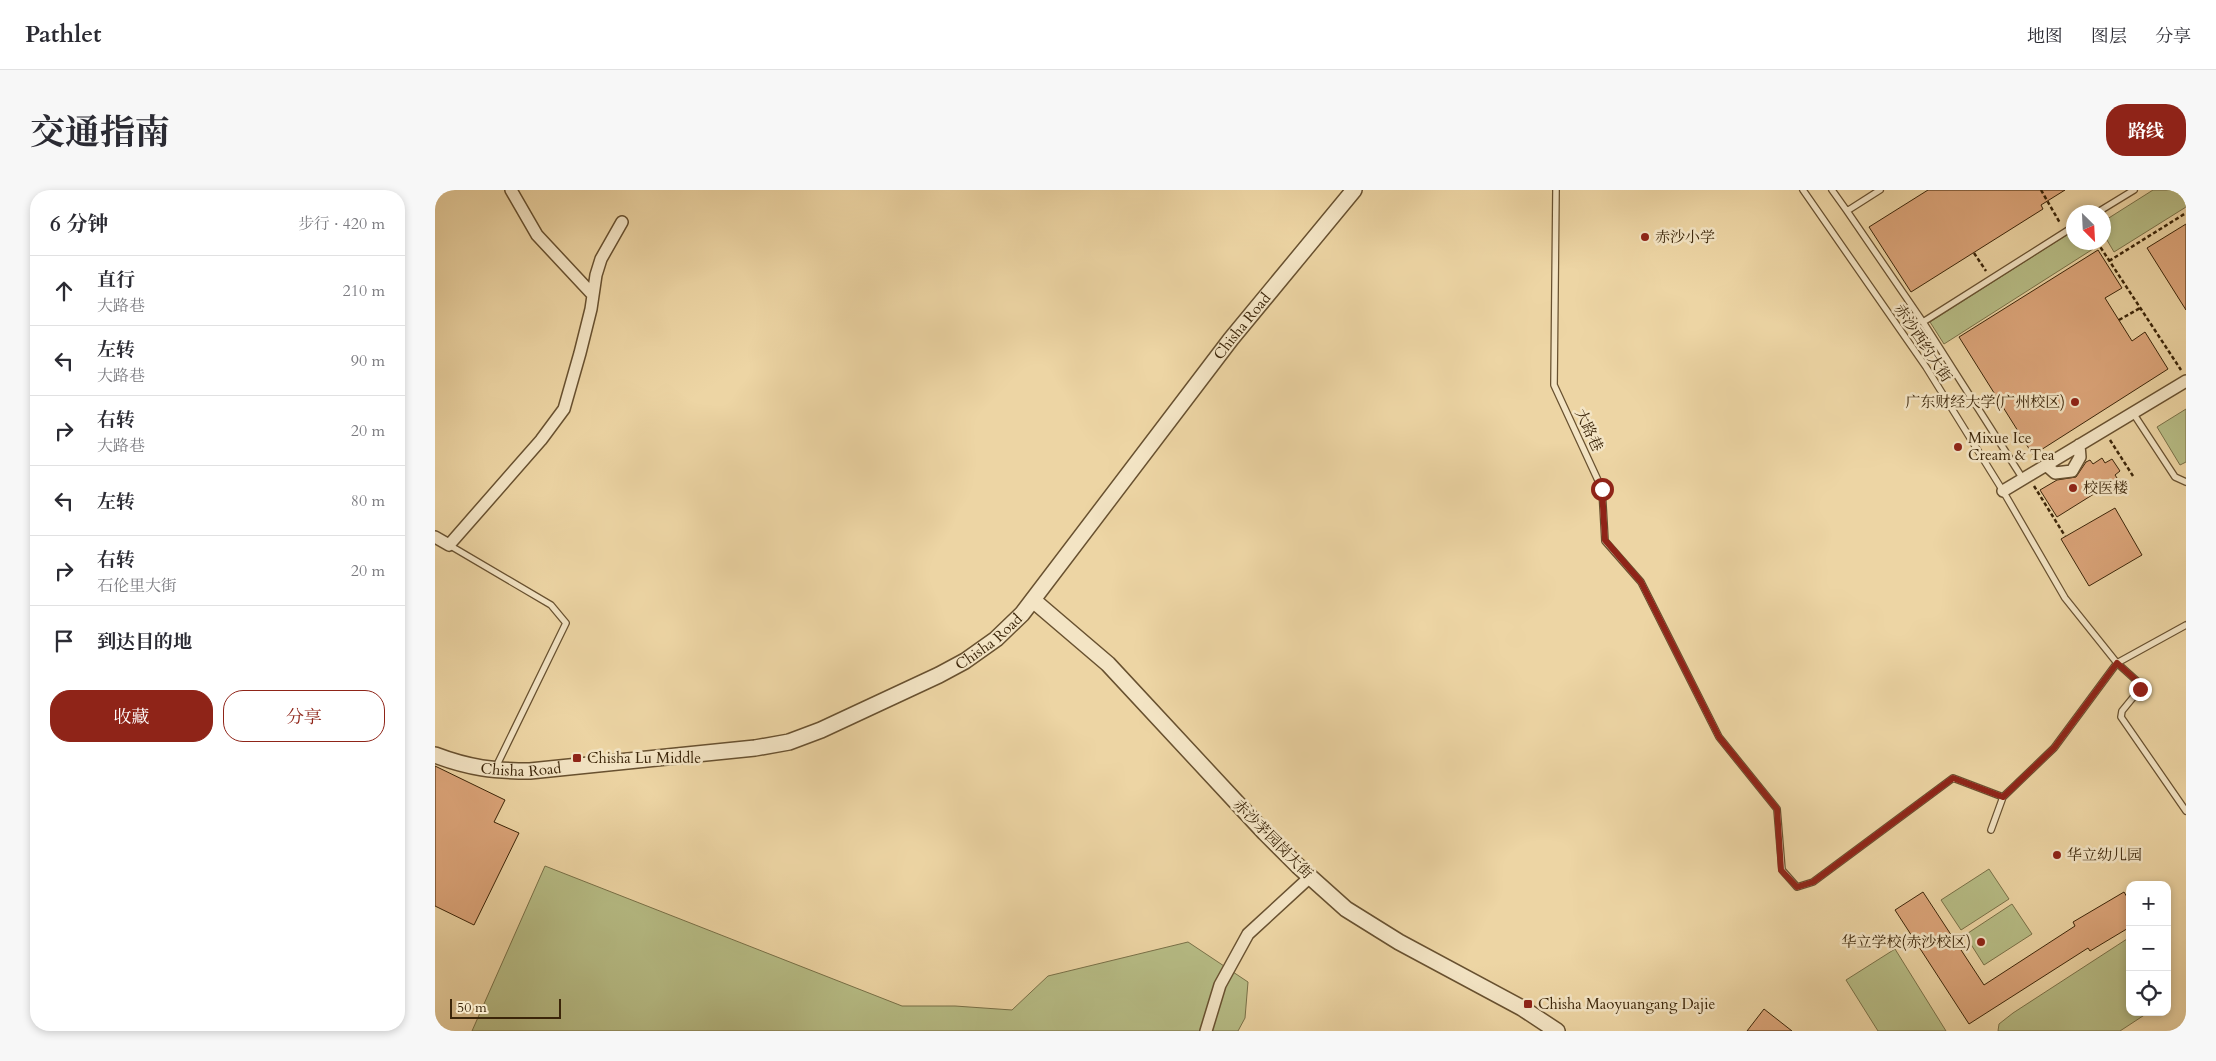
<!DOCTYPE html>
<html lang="zh">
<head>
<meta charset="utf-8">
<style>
  :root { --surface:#fff; --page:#f7f7f7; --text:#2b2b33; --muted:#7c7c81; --line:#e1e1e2; --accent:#8f2418 }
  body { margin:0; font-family:Cardo,"Noto Serif SC",serif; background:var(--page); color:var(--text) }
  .controls { position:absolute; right:15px; bottom:15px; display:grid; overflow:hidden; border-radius:10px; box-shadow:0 2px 8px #0003 }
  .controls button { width:45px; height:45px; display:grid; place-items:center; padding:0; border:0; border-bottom:1px solid var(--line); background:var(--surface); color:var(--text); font:25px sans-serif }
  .compass { position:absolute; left:1631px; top:15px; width:45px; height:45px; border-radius:50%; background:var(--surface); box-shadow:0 2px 8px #0003; rotate:156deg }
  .scale { position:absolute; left:15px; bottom:12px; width:111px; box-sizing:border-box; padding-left:5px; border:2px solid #3b2509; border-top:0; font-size:14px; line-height:18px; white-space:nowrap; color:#3b2509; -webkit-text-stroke:4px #f3e4c4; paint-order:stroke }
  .stop { position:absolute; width:15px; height:15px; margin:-11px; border:4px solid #8f2418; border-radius:50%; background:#fff }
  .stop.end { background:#8f2418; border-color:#fff; box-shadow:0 1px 5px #0008 }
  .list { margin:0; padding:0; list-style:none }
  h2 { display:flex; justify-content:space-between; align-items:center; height:65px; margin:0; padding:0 20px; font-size:21px }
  h2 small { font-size:16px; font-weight:400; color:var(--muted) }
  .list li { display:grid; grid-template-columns:32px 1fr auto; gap:15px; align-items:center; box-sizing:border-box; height:70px; padding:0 20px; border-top:1px solid var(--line) }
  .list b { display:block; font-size:19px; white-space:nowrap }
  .list p { margin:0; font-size:16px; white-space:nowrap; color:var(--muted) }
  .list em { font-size:16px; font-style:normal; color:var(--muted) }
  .actions { display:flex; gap:10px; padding:15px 20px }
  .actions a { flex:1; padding:11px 0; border:1px solid var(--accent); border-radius:20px; text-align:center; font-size:18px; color:var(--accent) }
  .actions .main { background:var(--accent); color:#fff }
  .icon { flex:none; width:28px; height:28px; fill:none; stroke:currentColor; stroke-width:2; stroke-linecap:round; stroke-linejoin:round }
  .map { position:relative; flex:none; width:1751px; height:841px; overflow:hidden; border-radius:20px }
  header { display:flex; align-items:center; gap:30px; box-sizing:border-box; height:70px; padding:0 25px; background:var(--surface); border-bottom:1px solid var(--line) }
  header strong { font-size:24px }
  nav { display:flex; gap:28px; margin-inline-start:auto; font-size:18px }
  .intro { display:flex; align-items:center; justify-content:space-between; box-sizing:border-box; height:120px; padding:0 30px }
  h1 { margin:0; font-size:35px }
  .button { padding:12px 22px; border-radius:20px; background:var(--accent); color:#fff; font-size:18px; font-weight:700 }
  main { display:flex; gap:30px; padding:0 30px }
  aside { flex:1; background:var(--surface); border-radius:20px; box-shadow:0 2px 8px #0003 }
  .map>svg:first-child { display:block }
  .green { fill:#b7bd86; stroke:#797148 }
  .building { fill:#dca57a; stroke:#3b2509 }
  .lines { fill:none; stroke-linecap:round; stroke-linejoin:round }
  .service-casing { stroke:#685130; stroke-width:8 }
  .minor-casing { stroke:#685130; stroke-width:14 }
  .tertiary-casing { stroke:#685130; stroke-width:18 }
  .path { stroke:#3b2509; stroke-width:2.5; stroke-dasharray:4 2.5; stroke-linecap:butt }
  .service { stroke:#f3e4c4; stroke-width:5.5 }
  .minor { stroke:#f3e4c4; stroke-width:11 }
  .tertiary { stroke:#f3e4c4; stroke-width:15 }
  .route { stroke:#8f2418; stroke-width:6 }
  .poi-dot { fill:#8f2418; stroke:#f3e4c4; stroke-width:2 }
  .labels { text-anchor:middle; stroke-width:5; stroke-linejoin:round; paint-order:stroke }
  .poi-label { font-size:15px; fill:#3b2509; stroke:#f3e4c4; text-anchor:start }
  .street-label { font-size:15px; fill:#3b2509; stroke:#f3e4c4 }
</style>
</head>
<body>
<header>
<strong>Pathlet</strong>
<nav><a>地图</a><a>图层</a><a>分享</a></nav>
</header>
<div class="intro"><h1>交通指南</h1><a class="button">路线</a></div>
<main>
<aside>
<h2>6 分钟<small>步行 · 420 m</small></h2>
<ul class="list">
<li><svg class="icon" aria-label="ahead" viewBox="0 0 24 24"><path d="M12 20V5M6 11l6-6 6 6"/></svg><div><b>直行</b><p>大路巷</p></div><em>210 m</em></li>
<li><svg class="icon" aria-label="left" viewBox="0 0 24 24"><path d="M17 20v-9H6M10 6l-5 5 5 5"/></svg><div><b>左转</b><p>大路巷</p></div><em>90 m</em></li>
<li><svg class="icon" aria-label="right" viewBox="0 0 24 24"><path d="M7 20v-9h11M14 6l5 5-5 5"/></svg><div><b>右转</b><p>大路巷</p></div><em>20 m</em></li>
<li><svg class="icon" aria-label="left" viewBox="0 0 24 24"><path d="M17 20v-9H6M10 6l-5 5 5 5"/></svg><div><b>左转</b></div><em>80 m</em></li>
<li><svg class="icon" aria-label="right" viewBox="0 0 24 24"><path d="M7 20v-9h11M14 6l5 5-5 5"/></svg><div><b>右转</b><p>石伦里大街</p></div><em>20 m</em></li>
<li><svg class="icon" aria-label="arrive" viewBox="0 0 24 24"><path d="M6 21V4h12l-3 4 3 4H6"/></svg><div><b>到达目的地</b></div></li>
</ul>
<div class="actions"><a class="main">收藏</a><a>分享</a></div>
</aside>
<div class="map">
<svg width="1751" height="841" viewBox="0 0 1751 841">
  <rect width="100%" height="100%" fill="#edd5a4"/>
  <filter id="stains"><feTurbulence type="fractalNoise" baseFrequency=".004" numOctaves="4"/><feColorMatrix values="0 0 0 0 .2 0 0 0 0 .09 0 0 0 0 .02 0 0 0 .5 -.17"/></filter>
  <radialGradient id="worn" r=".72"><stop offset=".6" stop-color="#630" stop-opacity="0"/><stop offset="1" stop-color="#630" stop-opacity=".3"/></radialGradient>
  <path class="green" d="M1718,0H1751V17L1679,62L1669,45V31Z
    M1638,41V52L1654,53L1658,59L1509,154L1495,132Z
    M1751,219V272L1745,275L1722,237Z
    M110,676L467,816H520L577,820L613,786L753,752L813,792L810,828L803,841H37Z
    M1554,679L1574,709L1526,740L1506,710Z
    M1577,714L1597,744L1549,775L1530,745Z
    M1695,747V822H1714L1685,841H1563L1564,834L1578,823Z
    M1460,759L1511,841H1443L1411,790Z"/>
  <path class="building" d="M1493,0H1630L1606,15L1608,19L1476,102L1434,37Z
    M1751,34V120L1712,58Z
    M1663,60L1687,98L1670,108L1697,151L1710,142L1733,179L1598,265L1524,147Z
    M1667,268L1670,273L1677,269L1685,281L1680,285L1686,294L1673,302L1670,297L1622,327L1605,300L1622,290L1641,287L1651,272L1655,270L1658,274Z
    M1680,318L1707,365L1654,396L1626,349Z
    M0,576L70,610L59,632L84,643L39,735L0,716Z
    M1488,702L1549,795L1640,736L1638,732L1689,702L1695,712V737L1655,761L1653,758L1534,834L1460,720Z
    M1329,819L1357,841H1312Z"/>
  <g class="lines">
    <g class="service-casing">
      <path id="service" d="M1121,0L1119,195L1167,299L1170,351L1206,392L1284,547L1342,619L1347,680L1362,697L1378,692L1518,588L1568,607
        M1368,0L1491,177L1568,301L1630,408L1682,473L1702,491L1705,499L1687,521L1686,527L1751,621
        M1397,0L1412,21
        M1445,0L1412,21L1488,132
        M1663,22L1699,0
        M1698,223L1740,287L1751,292
        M1588,289L1488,132L1638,37
        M14,355L116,415L131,433L60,579
        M1556,640L1568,607L1619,558L1682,473L1751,435"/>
    </g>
    <g class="minor-casing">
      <path id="minor" d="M76,0L102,45L158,105
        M1611,275L1620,283L1637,281L1645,267L1644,255
        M1568,301L1751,191
        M0,347L14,355L106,250L129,219L145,163L156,119L161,85L166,69L187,32
        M771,841L785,795L813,744L875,687"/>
    </g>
    <g class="tertiary-casing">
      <g id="tertiary">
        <path d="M598,410L673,474L830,643L863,676L911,719L964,752L1087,818L1122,841"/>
        <path id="s1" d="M0,565C34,578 59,581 95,581L320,558L354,552L386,540L504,485L530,471L561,449L587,424L796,149L919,0"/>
      </g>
    </g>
    <path class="path" d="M1606,0L1625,33
      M1662,52L1746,180
      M1539,63L1551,81
      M1674,71L1751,23
      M1684,130L1705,118
      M1675,250L1698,286
      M1599,296L1630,346"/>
    <use href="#service" class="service"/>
    <use href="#minor" class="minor"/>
    <use href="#tertiary" class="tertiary"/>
  </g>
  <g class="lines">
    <path class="route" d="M1167,299L1170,350L1206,392L1284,547L1342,619L1346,680L1362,697L1378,692L1518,588L1568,607L1619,558L1682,473L1702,491L1705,499"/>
  </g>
  <g class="poi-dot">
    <circle cx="1210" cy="47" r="5"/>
    <circle cx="1640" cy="212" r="5"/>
    <circle cx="1523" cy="257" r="5"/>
    <circle cx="1638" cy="298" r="5"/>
    <rect x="137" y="563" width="10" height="10" rx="2.5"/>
    <circle cx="1622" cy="665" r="5"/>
    <circle cx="1546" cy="752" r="5"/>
    <rect x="1088" y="809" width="10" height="10" rx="2.5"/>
  </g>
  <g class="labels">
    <g class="poi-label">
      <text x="1220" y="52">赤沙小学</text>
      <text x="1630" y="217" text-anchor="end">广东财经大学(广州校区)</text>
      <text x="1533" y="253">Mixue Ice<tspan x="1533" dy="17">Cream &amp; Tea</tspan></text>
      <text x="1648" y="303">校医楼</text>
      <text x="152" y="573">Chisha Lu Middle</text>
      <text x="1632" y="670">华立幼儿园</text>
      <text x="1536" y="757" text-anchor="end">华立学校(赤沙校区)</text>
      <text x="1103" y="819">Chisha Maoyuangang Dajie</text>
    </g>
    <g class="street-label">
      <text dy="5" stroke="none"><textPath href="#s1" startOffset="988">Chisha Road</textPath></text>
      <text transform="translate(1488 153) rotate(56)" y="5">赤沙西约大街</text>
      <text transform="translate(1154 240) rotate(65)" y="5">大路巷</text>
      <text dy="5" stroke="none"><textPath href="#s1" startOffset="582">Chisha Road</textPath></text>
      <text dy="5" stroke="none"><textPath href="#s1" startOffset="88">Chisha Road</textPath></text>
      <text transform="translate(838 649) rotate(45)" y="5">赤沙茅园岗大街</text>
    </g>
  </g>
  <rect width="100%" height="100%" filter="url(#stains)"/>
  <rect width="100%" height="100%" fill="url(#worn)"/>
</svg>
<div class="controls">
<button>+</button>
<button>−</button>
<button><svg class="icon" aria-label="locate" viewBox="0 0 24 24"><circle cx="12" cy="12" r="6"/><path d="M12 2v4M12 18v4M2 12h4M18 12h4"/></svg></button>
</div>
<svg class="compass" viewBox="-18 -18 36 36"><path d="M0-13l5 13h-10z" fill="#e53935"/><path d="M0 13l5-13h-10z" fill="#7c7c81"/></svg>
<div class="scale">50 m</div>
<div class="stop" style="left:1167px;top:299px"></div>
<div class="stop end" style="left:1705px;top:499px"></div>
</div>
</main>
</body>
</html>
